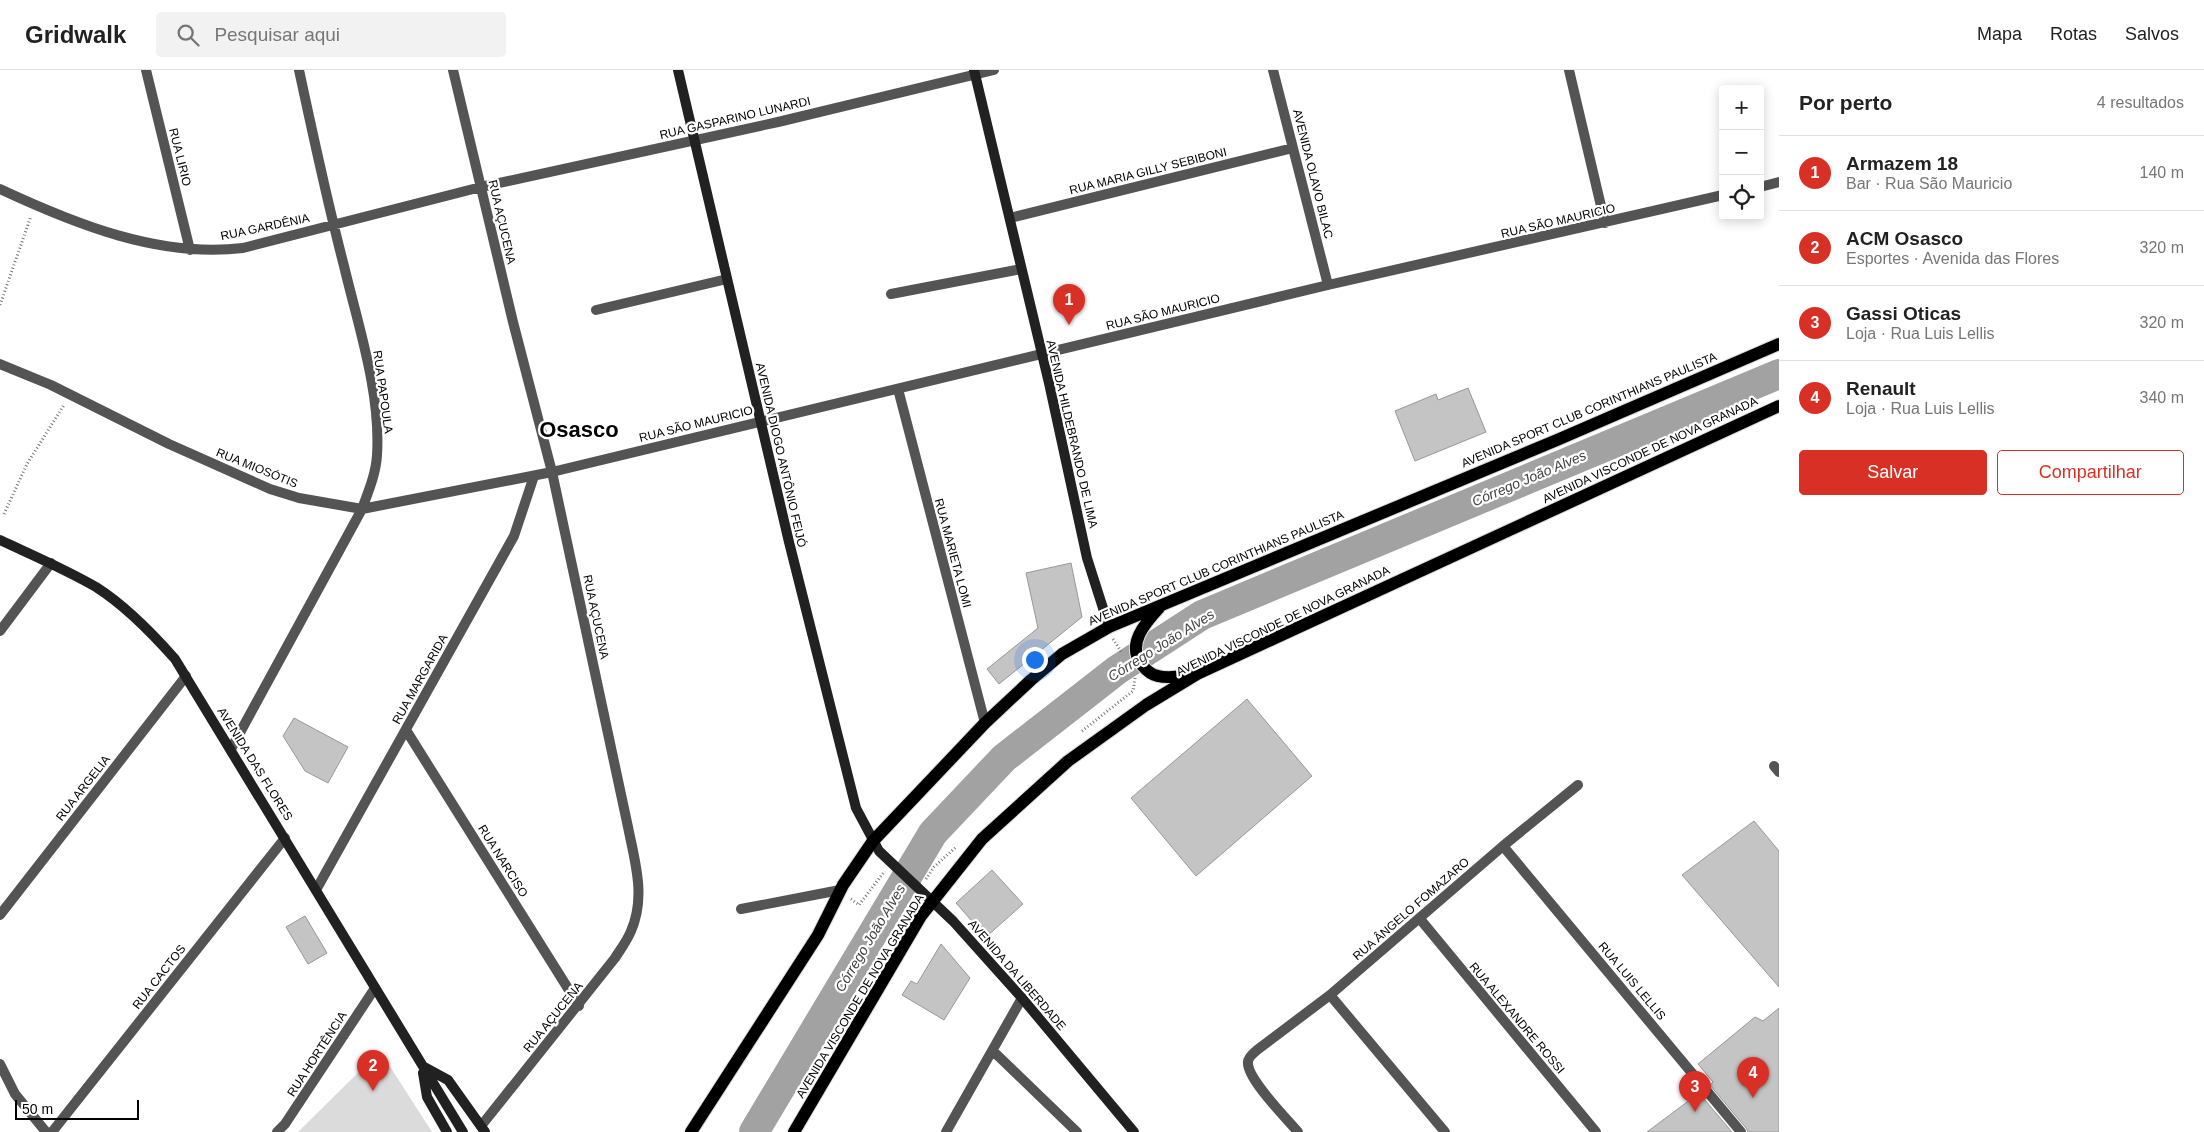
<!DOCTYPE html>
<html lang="pt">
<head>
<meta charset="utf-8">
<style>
  :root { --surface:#fff; --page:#f2f2f2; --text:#222; --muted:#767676; --line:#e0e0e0; --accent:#d93025 }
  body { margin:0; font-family:Arial,sans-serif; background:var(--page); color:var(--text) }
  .controls { position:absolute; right:15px; top:15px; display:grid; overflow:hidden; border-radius:5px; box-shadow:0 2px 12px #0003 }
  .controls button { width:45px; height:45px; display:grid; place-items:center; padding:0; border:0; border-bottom:1px solid var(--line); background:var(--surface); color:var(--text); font:25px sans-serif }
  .scale { position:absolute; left:15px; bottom:12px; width:124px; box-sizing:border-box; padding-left:5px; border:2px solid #000; border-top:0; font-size:14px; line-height:18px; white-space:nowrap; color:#000; -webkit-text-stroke:4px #fff; paint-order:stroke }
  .you { position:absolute; left:1034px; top:589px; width:18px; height:18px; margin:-12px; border:4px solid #fff; border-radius:50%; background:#1a73e8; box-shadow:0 0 0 8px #1a73e833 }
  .badge { display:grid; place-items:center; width:32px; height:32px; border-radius:50%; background:var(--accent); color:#fff; font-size:16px; font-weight:700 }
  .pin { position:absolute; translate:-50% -41px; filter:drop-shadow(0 1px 2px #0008) }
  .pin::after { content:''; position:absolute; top:26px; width:18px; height:15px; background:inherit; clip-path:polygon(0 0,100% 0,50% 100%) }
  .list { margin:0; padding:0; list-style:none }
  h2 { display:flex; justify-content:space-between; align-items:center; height:65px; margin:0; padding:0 20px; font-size:21px }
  h2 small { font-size:16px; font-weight:400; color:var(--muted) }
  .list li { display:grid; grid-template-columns:32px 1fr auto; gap:15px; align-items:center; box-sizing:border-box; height:75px; padding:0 20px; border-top:1px solid var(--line) }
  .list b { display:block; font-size:19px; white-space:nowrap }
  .list p { margin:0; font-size:16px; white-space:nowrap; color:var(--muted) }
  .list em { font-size:16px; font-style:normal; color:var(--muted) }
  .actions { display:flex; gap:10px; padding:15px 20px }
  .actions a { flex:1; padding:11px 0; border:1px solid var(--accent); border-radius:5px; text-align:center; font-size:18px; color:var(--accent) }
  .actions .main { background:var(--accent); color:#fff }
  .icon { flex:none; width:28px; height:28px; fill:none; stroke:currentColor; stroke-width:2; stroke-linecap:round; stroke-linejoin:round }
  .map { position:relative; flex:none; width:1779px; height:1062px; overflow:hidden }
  header { display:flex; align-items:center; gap:30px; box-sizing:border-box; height:70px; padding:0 25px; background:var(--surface); border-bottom:1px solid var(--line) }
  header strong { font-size:24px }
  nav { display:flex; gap:28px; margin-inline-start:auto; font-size:18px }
  .search { width:350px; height:45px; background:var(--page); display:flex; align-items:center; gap:12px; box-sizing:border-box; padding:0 18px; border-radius:5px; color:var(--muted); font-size:19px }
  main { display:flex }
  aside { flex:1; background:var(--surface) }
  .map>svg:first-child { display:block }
  .green { fill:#dbdbdb }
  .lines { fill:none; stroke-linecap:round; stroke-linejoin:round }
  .river { stroke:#a2a2a2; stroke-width:30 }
  .building { fill:#c4c4c4; stroke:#989898 }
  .primary-casing { stroke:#dbdbdb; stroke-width:14 }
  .path { stroke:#767676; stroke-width:3; stroke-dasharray:1 2.5; stroke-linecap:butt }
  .service { stroke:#545454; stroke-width:10 }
  .minor { stroke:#545454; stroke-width:10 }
  .secondary { stroke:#212121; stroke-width:10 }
  .primary { stroke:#000; stroke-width:12 }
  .labels { text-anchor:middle; stroke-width:4.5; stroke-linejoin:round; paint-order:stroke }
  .street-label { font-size:12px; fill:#000; stroke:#fff }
  .water-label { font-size:14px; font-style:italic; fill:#434343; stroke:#fff }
  .town-label { font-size:22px; font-weight:bold; fill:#000; stroke:#fff }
</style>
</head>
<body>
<header>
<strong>Gridwalk</strong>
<div class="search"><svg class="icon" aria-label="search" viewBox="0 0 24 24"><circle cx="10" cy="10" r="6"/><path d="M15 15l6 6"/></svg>Pesquisar aqui</div>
<nav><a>Mapa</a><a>Rotas</a><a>Salvos</a></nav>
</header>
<main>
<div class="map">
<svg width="1779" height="1062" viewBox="0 0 1779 1062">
  <rect width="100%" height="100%" fill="#fff"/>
  <path class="green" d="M380,981L432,1062H298Z"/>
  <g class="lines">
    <path class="river" d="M754,1062L933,763L1004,688L1117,600L1202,545L1779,304"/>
  </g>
  <path class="building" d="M1468,318L1486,362L1415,391L1395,341L1436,324L1438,330Z
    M1071,493L1082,547L999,614L987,599L1038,558L1026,503Z
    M1247,629L1312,706L1196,806L1131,728Z
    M294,648L348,677L328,713L305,701L283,666Z
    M1754,751L1779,781V917L1682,805Z
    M992,800L1023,834L986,867L956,833Z
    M305,846L327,883L308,894L286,857Z
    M941,874L970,908L944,950L902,925L911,911L917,914Z
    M1779,938V1062H1748L1746,1058L1710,1015L1713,1012L1698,994L1755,947L1763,951Z
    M1699,1023L1732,1062H1647Z"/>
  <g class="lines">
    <g class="primary-casing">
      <path id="primary" d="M1159,538C1145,553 1126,575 1142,595C1146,600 1152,605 1158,606C1169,609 1181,606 1192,605
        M691,1062L818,865L843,815L873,771L985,653L1031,610L1062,584L1109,557L1557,370L1779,274
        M794,1062L921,846L982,769L1068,691L1146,635L1197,604L1779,336"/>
    </g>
    <path class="path" d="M0,235L31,146
      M4,444L27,394L64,335
      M1113,569L1122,583
      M1082,661L1133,621L1135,608
      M926,809L934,797L956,777
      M851,829L859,835L884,802"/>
    <path class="service" d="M891,224L1021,199
      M741,839L840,820"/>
    <path class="minor" d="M146,0L190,180
      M453,0L513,252L552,402L628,757C635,792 646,827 631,861C627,871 620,880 615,888L481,1056
      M1273,0L1328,215
      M1569,0L1605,153
      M1760,117L1779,112
      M0,119C75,154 159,188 243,178L481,117L778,52L994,0
      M1010,148L1293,78
      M596,240L727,209
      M0,294L51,315L169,374L270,419L299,428L362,439L552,402L1328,215L1723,125
      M898,319L985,653
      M0,561L51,493
      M406,660L579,936
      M231,679L362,439C368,422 376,404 377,385C381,323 358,255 344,196C327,131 313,65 299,0
      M1774,696L1779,702
      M1503,776L1741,1062
      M316,820L514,466L534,406
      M0,845L186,606
      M1420,849L1596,1062
      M1330,925L1445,1062
      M993,981L1077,1062
      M0,994L15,1024L46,1062
      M52,1062L285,768
      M277,1062L285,1054L375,918
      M946,1062L1022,928
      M1298,1062C1287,1049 1246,1008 1248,992C1248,987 1254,983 1257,980L1330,925L1503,776L1578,715"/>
    <path class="secondary" d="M678,0L789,472L856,738L879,781L953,851L1022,928L1134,1062
      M974,0L1049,313L1087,488L1109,557
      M0,470C32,485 65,499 96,517C126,536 152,563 175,589L463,1062
      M424,997L448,1010L485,1062
      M423,1003L427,1027L447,1062"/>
    <use href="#primary" class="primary"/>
  </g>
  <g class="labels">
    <g class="street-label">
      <text transform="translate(735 48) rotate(-13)" y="4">RUA GASPARINO LUNARDI</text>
      <text transform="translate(180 87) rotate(76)" y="4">RUA LIRIO</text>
      <text transform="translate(1148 101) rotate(-14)" y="4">RUA MARIA GILLY SEBIBONI</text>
      <text transform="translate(1313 104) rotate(76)" y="4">AVENIDA OLAVO BILAC</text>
      <text transform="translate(1558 151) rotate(-13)" y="4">RUA SÃO MAURICIO</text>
      <text transform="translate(502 152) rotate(77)" y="4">RUA AÇUCENA</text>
      <text transform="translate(265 157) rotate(-12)" y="4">RUA GARDÊNIA</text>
      <text transform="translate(1163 242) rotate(-14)" y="4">RUA SÃO MAURICIO</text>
      <text transform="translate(383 322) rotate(82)" y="4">RUA PAPOULA</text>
      <text transform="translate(1589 340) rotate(-23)" y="4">AVENIDA SPORT CLUB CORINTHIANS PAULISTA</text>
      <text transform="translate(696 354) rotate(-14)" y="4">RUA SÃO MAURICIO</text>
      <text transform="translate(1072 364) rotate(77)" y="4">AVENIDA HILDEBRANDO DE LIMA</text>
      <text transform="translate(1650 380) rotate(-25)" y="4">AVENIDA VISCONDE DE NOVA GRANADA</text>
      <text transform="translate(781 385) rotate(77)" y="4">AVENIDA DIOGO ANTÔNIO FEIJÓ</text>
      <text transform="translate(257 398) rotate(22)" y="4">RUA MIOSÓTIS</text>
      <text transform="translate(953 483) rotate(75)" y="4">RUA MARIETA LOMI</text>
      <text transform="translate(1216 498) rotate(-23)" y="4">AVENIDA SPORT CLUB CORINTHIANS PAULISTA</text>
      <text transform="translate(596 547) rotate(78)" y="4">RUA AÇUCENA</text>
      <text transform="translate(1283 551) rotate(-26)" y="4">AVENIDA VISCONDE DE NOVA GRANADA</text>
      <text transform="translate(420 609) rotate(-61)" y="4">RUA MARGARIDA</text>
      <text transform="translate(255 694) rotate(58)" y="4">AVENIDA DAS FLORES</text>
      <text transform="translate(83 718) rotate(-52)" y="4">RUA ARGELIA</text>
      <text transform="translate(503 791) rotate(58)" y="4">RUA NARCISO</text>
      <text transform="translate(1411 839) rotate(-41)" y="4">RUA ÂNGELO FOMAZARO</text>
      <text transform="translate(1017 905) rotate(49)" y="4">AVENIDA DA LIBERDADE</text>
      <text transform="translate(159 907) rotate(-52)" y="4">RUA CACTOS</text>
      <text transform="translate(1632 911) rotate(50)" y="4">RUA LUIS LELLIS</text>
      <text transform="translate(860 926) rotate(-59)" y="4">AVENIDA VISCONDE DE NOVA GRANADA</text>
      <text transform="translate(553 947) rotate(-51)" y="4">RUA AÇUCENA</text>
      <text transform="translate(1517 948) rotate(50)" y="4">RUA ALEXANDRE ROSSI</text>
      <text transform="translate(317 984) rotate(-57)" y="4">RUA HORTÊNCIA</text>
    </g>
    <g class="water-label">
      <text transform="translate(1529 408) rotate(-23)" y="5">Córrego João Alves</text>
      <text transform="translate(1161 575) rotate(-32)" y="5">Córrego João Alves</text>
      <text transform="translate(870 868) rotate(-59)" y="5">Córrego João Alves</text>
    </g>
    <g class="town-label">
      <text x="579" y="367">Osasco</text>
    </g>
  </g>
</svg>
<div class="controls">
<button>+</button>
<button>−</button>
<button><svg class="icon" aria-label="locate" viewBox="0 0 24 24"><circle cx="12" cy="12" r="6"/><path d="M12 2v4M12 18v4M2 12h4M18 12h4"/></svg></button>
</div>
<div class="scale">50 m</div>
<div class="you"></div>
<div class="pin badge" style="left:1069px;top:255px">1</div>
<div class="pin badge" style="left:373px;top:1021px">2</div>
<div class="pin badge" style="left:1695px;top:1042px">3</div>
<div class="pin badge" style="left:1753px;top:1028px">4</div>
</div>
<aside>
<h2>Por perto<small>4 resultados</small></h2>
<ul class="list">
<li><span class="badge">1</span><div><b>Armazem 18</b><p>Bar · Rua São Mauricio</p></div><em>140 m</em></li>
<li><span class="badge">2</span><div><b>ACM Osasco</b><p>Esportes · Avenida das Flores</p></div><em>320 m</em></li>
<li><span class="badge">3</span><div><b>Gassi Oticas</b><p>Loja · Rua Luis Lellis</p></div><em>320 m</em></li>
<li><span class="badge">4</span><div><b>Renault</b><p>Loja · Rua Luis Lellis</p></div><em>340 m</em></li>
</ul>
<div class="actions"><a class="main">Salvar</a><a>Compartilhar</a></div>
</aside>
</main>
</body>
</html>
